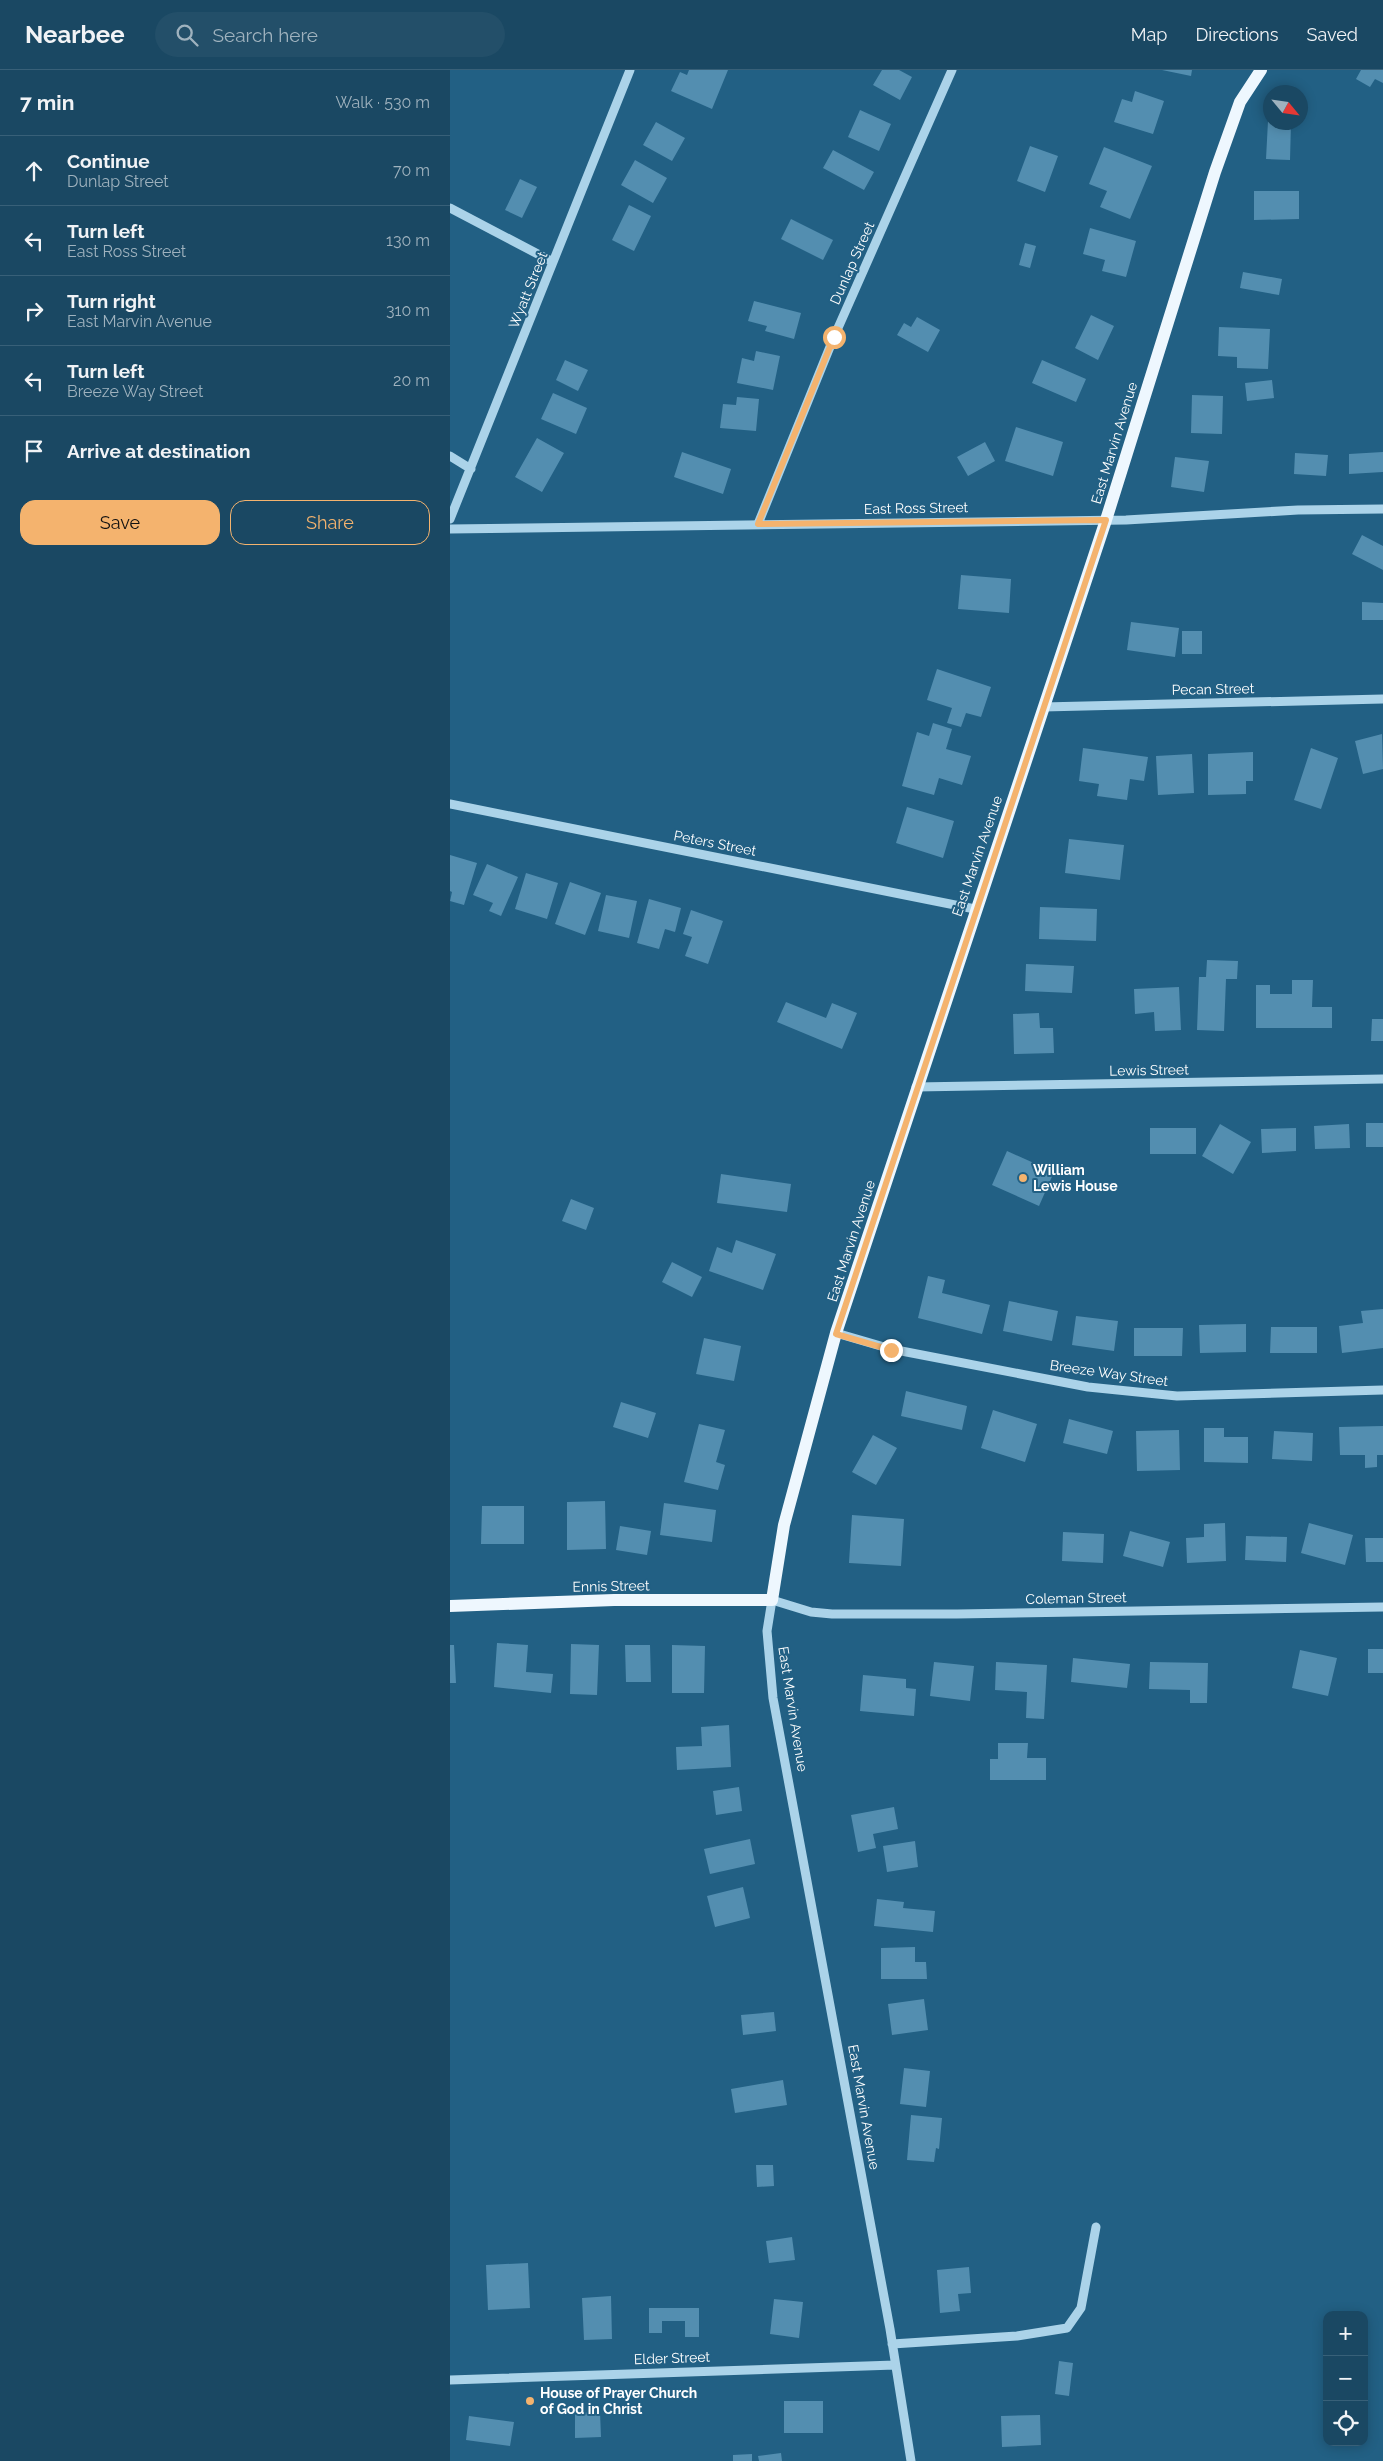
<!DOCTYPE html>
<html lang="en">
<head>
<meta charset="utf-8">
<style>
  :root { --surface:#1a4863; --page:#234f69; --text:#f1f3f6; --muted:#9fb2be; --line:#386078; --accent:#f4b36e }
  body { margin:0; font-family:Raleway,sans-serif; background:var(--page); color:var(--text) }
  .controls { position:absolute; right:15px; bottom:15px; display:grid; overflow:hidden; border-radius:10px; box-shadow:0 2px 12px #0003 }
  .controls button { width:45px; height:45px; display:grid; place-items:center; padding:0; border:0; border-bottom:1px solid var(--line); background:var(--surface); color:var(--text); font:25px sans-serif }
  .compass { position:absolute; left:813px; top:15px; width:45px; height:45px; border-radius:50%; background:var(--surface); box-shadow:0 2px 12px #0003; rotate:119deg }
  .stop { position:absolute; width:15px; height:15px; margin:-11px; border:4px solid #f4b36e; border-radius:50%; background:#fff }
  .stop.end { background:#f4b36e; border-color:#fff; box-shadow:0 1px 5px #0008 }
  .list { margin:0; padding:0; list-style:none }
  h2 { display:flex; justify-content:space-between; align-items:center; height:65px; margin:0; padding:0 20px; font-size:21px }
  h2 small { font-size:16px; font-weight:400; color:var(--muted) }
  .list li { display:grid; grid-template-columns:32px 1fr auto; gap:15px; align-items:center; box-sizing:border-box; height:70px; padding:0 20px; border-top:1px solid var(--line) }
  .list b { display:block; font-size:19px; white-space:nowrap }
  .list p { margin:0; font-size:16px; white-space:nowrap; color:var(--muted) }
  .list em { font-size:16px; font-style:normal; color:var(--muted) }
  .actions { display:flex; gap:10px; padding:15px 20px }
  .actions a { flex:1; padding:11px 0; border:1px solid var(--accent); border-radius:15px; text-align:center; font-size:18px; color:var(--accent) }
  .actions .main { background:var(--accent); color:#111 }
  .icon { flex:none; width:28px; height:28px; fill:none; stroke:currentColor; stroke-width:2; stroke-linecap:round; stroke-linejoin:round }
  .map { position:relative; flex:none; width:933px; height:2391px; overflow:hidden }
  header { display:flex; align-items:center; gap:30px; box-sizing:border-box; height:70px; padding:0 25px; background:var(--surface); border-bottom:1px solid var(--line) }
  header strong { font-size:24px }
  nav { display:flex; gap:28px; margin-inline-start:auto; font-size:18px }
  .search { width:350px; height:45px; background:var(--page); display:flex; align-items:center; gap:12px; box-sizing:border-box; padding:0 18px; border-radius:28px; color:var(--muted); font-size:19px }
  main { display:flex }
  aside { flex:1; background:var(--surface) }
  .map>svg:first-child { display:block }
  .building { fill:#538eb0 }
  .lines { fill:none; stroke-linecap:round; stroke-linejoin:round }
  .minor { stroke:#abd3e9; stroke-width:9 }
  .major { stroke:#eef7fe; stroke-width:12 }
  .route { stroke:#f4b36e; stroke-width:6 }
  .poi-dot { fill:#f4b36e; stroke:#226084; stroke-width:2 }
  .labels { text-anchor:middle; stroke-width:4; stroke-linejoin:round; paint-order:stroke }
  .street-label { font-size:14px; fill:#fff; stroke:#226084 }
  .poi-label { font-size:14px; font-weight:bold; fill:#fff; stroke:#226084; text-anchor:start }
</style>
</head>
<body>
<header>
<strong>Nearbee</strong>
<div class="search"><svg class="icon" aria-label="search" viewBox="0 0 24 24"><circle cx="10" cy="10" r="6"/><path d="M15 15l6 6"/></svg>Search here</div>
<nav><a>Map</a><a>Directions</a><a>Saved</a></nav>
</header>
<main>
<aside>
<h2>7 min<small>Walk · 530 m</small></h2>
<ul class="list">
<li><svg class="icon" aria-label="ahead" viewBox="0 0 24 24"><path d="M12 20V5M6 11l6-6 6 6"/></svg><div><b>Continue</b><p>Dunlap Street</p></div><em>70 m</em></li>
<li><svg class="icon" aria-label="left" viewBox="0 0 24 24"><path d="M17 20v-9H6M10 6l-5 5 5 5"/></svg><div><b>Turn left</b><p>East Ross Street</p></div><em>130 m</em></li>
<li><svg class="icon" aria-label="right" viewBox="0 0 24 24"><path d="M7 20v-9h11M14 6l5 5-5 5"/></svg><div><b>Turn right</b><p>East Marvin Avenue</p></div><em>310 m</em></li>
<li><svg class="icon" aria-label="left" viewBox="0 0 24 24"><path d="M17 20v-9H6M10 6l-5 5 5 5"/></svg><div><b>Turn left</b><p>Breeze Way Street</p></div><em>20 m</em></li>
<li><svg class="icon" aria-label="arrive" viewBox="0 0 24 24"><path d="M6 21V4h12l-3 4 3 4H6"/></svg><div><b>Arrive at destination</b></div></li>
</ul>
<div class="actions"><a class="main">Save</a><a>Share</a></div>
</aside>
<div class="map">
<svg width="933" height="2391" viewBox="0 0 933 2391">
  <rect width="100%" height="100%" fill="#226084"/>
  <path class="building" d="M239,0H278L262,39L221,21L230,2L237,5Z
    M432,0H449L462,7L450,30L423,15Z
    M712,0H742L741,6Z
    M911,0H933V13L925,9L920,17L906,9Z
    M685,21L714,31L703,64L664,52L672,29L682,32Z
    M410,40L441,54L429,81L398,67Z
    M818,51L841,52L840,90L816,89Z
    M206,52L235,68L222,91L193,75Z
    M580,76L608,86L595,122L567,111Z
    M654,77L702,96L680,149L650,137L657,121L639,114Z
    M383,80L424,102L414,120L373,98Z
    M185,90L217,108L203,133L171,115Z
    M70,109L87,117L72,148L55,140Z
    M804,121H849V149L804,150Z
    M179,135L201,146L184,181L162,170Z
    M341,149L383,170L373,190L331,169Z
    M640,158L686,171L676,207L652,201L655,190L633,184Z
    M575,173L586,176L580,198L569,195Z
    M793,202L832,209L829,225L790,218Z
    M304,231L351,243L344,269L315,261L317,256L298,251Z
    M641,245L664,256L648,290L625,278Z
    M467,247L490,260L478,282L447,265L454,253L461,257Z
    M769,257L820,259L818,299L787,298V287L768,286Z
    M306,281L330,286L323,320L287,313L292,288L304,291Z
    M115,290L138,300L128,321L106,310Z
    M592,290L636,309L626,332L582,313Z
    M822,310L824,328L797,331L795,313Z
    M103,323L137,338L126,364L91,349Z
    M742,325L773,326L772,364L741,363Z
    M287,327L309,329L306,361L270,358L273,334L286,335Z
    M566,357L613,372L603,406L555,391Z
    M87,368L114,383L92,422L65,407Z
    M535,372L545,391L518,406L507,387Z
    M232,382L281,399L273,424L224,407Z
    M933,382V402L899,404V384Z
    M845,383L878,385L876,406L844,404Z
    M725,387L759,391L754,422L721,417Z
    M912,465L933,476V500L902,484Z
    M511,505L561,509L559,543L508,539Z
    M912,532L933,533V550H912Z
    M681,552L729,558L725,587L677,580Z
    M732,561H752V584H732Z
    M487,599L541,617L531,647L516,643L511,657L497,653L502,638L477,630Z
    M483,653L502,659L496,679L521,686L512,715L489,708L484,725L452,716L467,662L479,666Z
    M932,664L933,699L913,704L905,671Z
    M633,678L698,687L694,711L680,709L677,730L647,726L649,714L629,711Z
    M861,678L888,688L871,739L844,730Z
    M803,682V711H796V724L758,725V684Z
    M742,684L744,723L708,725L706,686Z
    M457,737L504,751L493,788L446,773Z
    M619,769L674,775L670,810L615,803Z
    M0,785L27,793L14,835L0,831L2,822L0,821Z
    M37,794L68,807L51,846L39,841L43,833L23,825Z
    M76,803L108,813L97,849L65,839Z
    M120,812L151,823L135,865L105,854Z
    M156,825L187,831L179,868L148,861Z
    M199,829L231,838L225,862L215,859L209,879L187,873Z
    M590,837L647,839L646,871L589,869Z
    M241,840L273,851L258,894L235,886L242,867L233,864Z
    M757,890L788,891L787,909H776L774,961L747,960L749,907H756Z
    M576,894L624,896L622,923L575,921Z
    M842,910H863L862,937H882V958H806V915H820V924H842Z
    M729,917L731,960L705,961L704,942L685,944L684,919Z
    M336,932L376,948L382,933L407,943L392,979L327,952Z
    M589,943L590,958H603L604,983L564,984L563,944Z
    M922,949H933V971H921Z
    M916,1053H933V1077H916Z
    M770,1054L801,1072L783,1104L752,1086Z
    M899,1054L900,1078L865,1079L864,1056Z
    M700,1058H746V1084H700Z
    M846,1058V1081L812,1083L811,1059Z
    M557,1081L604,1102L589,1136L542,1115Z
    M271,1104L341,1114L337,1142L267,1133Z
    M121,1129L144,1138L136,1160L112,1151Z
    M286,1170L326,1184L313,1220L259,1201L267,1177L282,1183Z
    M222,1192L252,1207L242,1227L212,1212Z
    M478,1206L495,1210L492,1223L540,1235L532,1264L468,1248Z
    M559,1231L608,1241L602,1271L553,1261Z
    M933,1239V1278L892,1283L889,1256L913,1253L911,1241Z
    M626,1246L668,1251L664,1281L622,1275Z
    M796,1254V1282L750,1283L749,1255Z
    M821,1257H867V1283H820Z
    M684,1258H733L732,1286H684Z
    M254,1268L291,1276L284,1311L246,1304Z
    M456,1321L517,1336L512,1360L451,1346Z
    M171,1332L206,1343L198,1368L163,1357Z
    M543,1340L587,1354L575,1392L531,1378Z
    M619,1349L663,1361L657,1384L613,1373Z
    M249,1354L275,1360L266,1392L275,1395L268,1420L234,1412Z
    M933,1356V1385H927V1397L915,1398V1385H890L889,1357Z
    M754,1358H774V1367H798V1393L754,1392Z
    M729,1360L730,1400L687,1401L686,1361Z
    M824,1361L863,1363L862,1391L822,1389Z
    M423,1365L447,1378L426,1415L402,1402Z
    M155,1431L156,1479L117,1480V1432Z
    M214,1433L266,1440L262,1472L210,1465Z
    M32,1436H74V1474H31Z
    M402,1445L454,1449L451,1496L399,1493Z
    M775,1453L776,1491L737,1493L736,1468L754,1467V1454Z
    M859,1453L903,1465L895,1495L851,1483Z
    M170,1456L201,1461L197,1485L166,1480Z
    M680,1461L720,1472L713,1497L673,1486Z
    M613,1462L654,1464L653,1493L612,1491Z
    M796,1466L837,1467L836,1492L795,1490Z
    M915,1468H933V1492H916Z
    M47,1573L78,1575L76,1602L103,1604L101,1623L44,1617Z
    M121,1574L149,1575L147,1625L120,1624Z
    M0,1575H4L6,1613H0Z
    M175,1575H200L201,1612H176Z
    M222,1575L255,1576L254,1623H222Z
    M918,1579H933V1603H918Z
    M850,1580L887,1588L878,1626L842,1618Z
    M623,1588L680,1594L677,1618L621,1612Z
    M484,1592L524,1596L520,1631L480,1626Z
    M546,1592L597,1595L594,1649L576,1648L577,1622L545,1620Z
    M700,1592L758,1593L757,1633H740V1620L699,1619Z
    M413,1605L456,1609V1618L466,1619L464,1646L410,1641Z
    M279,1655L281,1697L227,1700L226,1677L252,1676L251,1657Z
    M548,1673H578L577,1688H596V1710H540V1689H548Z
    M289,1717L292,1741L266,1745L263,1721Z
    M444,1737L448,1759L423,1764L426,1778L408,1782L401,1745Z
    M300,1769L305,1794L260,1804L254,1779Z
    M465,1771L468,1797L437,1802L433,1776Z
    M293,1817L300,1848L265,1857L257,1826Z
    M427,1829L454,1832L453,1838L485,1841L483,1862L424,1856Z
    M465,1877V1892H476L477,1909H431V1878Z
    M474,1929L478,1960L442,1965L438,1934Z
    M324,1942L326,1961L293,1965L291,1945Z
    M454,1998L480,2001L476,2037L450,2034Z
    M333,2010L337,2035L285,2043L281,2019Z
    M461,2045L492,2048L489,2079L486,2078L484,2092L457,2090Z
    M306,2095H323L324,2116L307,2117Z
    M342,2167L345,2190L319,2193L316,2171Z
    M78,2193L80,2238L38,2240L36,2195Z
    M519,2197L521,2223L508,2224L510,2241L490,2243L487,2200Z
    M161,2226L162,2269L134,2270L132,2228Z
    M324,2229L353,2232L349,2268L320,2264Z
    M199,2238H249V2267H235V2251H212V2263H199Z
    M609,2291L623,2293L619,2326L605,2324Z
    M334,2331H373V2363H334Z
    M150,2342L151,2367L125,2368V2343Z
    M590,2345L591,2375L552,2377L551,2346Z
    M19,2346L64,2352L60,2376L16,2370Z
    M331,2383L332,2391H309L308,2386Z
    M302,2384V2391H283V2385Z"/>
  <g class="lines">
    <path class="minor" d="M0,138L103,192
      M0,386L21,399
      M0,449L180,0
      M308,454L384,267L502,0
      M0,459L676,450L848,440L933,439
      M593,637L933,629
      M0,734L525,839
      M466,1017L933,1009
      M386,1263L441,1279L638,1317L727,1326L933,1320
      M442,2274L567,2266L617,2258L631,2238L646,2157
      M0,2310L445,2295
      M461,2391L440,2259L323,1628L317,1561L322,1530L361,1542L382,1544H507L933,1537"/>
    <path class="major" d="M0,1536L164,1530H322L334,1455L386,1263L656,450L765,102L790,32L811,0"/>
  </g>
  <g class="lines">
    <path class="route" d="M384,267L308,454L656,450L386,1264L441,1280"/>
  </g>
  <g class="poi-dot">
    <circle cx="573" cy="1108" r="5"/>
    <circle cx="80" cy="2331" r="5"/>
  </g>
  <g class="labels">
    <g class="street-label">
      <text transform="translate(402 193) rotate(-66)" y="5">Dunlap Street</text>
      <text transform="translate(78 220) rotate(-68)" y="5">Wyatt Street</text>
      <text transform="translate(664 373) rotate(-73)" y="5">East Marvin Avenue</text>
      <text transform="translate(466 438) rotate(-1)" y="5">East Ross Street</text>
      <text transform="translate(763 619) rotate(-1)" y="5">Pecan Street</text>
      <text transform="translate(265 773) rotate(11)" y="5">Peters Street</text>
      <text transform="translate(527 786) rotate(-71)" y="5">East Marvin Avenue</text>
      <text transform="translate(699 1000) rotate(-1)" y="5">Lewis Street</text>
      <text transform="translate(401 1171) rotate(-72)" y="5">East Marvin Avenue</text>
      <text transform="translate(659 1303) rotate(8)" y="5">Breeze Way Street</text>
      <text transform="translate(161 1516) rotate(-1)" y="5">Ennis Street</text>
      <text transform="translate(626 1528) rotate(-1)" y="5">Coleman Street</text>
      <text transform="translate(343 1639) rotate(81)" y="5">East Marvin Avenue</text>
      <text transform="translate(414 2037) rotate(80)" y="5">East Marvin Avenue</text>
      <text transform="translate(222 2288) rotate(-2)" y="5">Elder Street</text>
    </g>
    <g class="poi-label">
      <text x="583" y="1105">William<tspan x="583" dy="16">Lewis House</tspan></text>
      <text x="90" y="2328">House of Prayer Church<tspan x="90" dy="16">of God in Christ</tspan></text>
    </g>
  </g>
</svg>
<div class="controls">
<button>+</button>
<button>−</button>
<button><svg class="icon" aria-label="locate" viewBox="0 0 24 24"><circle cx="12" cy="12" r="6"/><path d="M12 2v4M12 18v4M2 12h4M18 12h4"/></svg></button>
</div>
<svg class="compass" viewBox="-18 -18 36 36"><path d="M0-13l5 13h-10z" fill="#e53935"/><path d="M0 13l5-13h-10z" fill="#9fb2be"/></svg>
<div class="stop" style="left:384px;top:267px"></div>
<div class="stop end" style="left:441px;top:1280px"></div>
</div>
</main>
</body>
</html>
